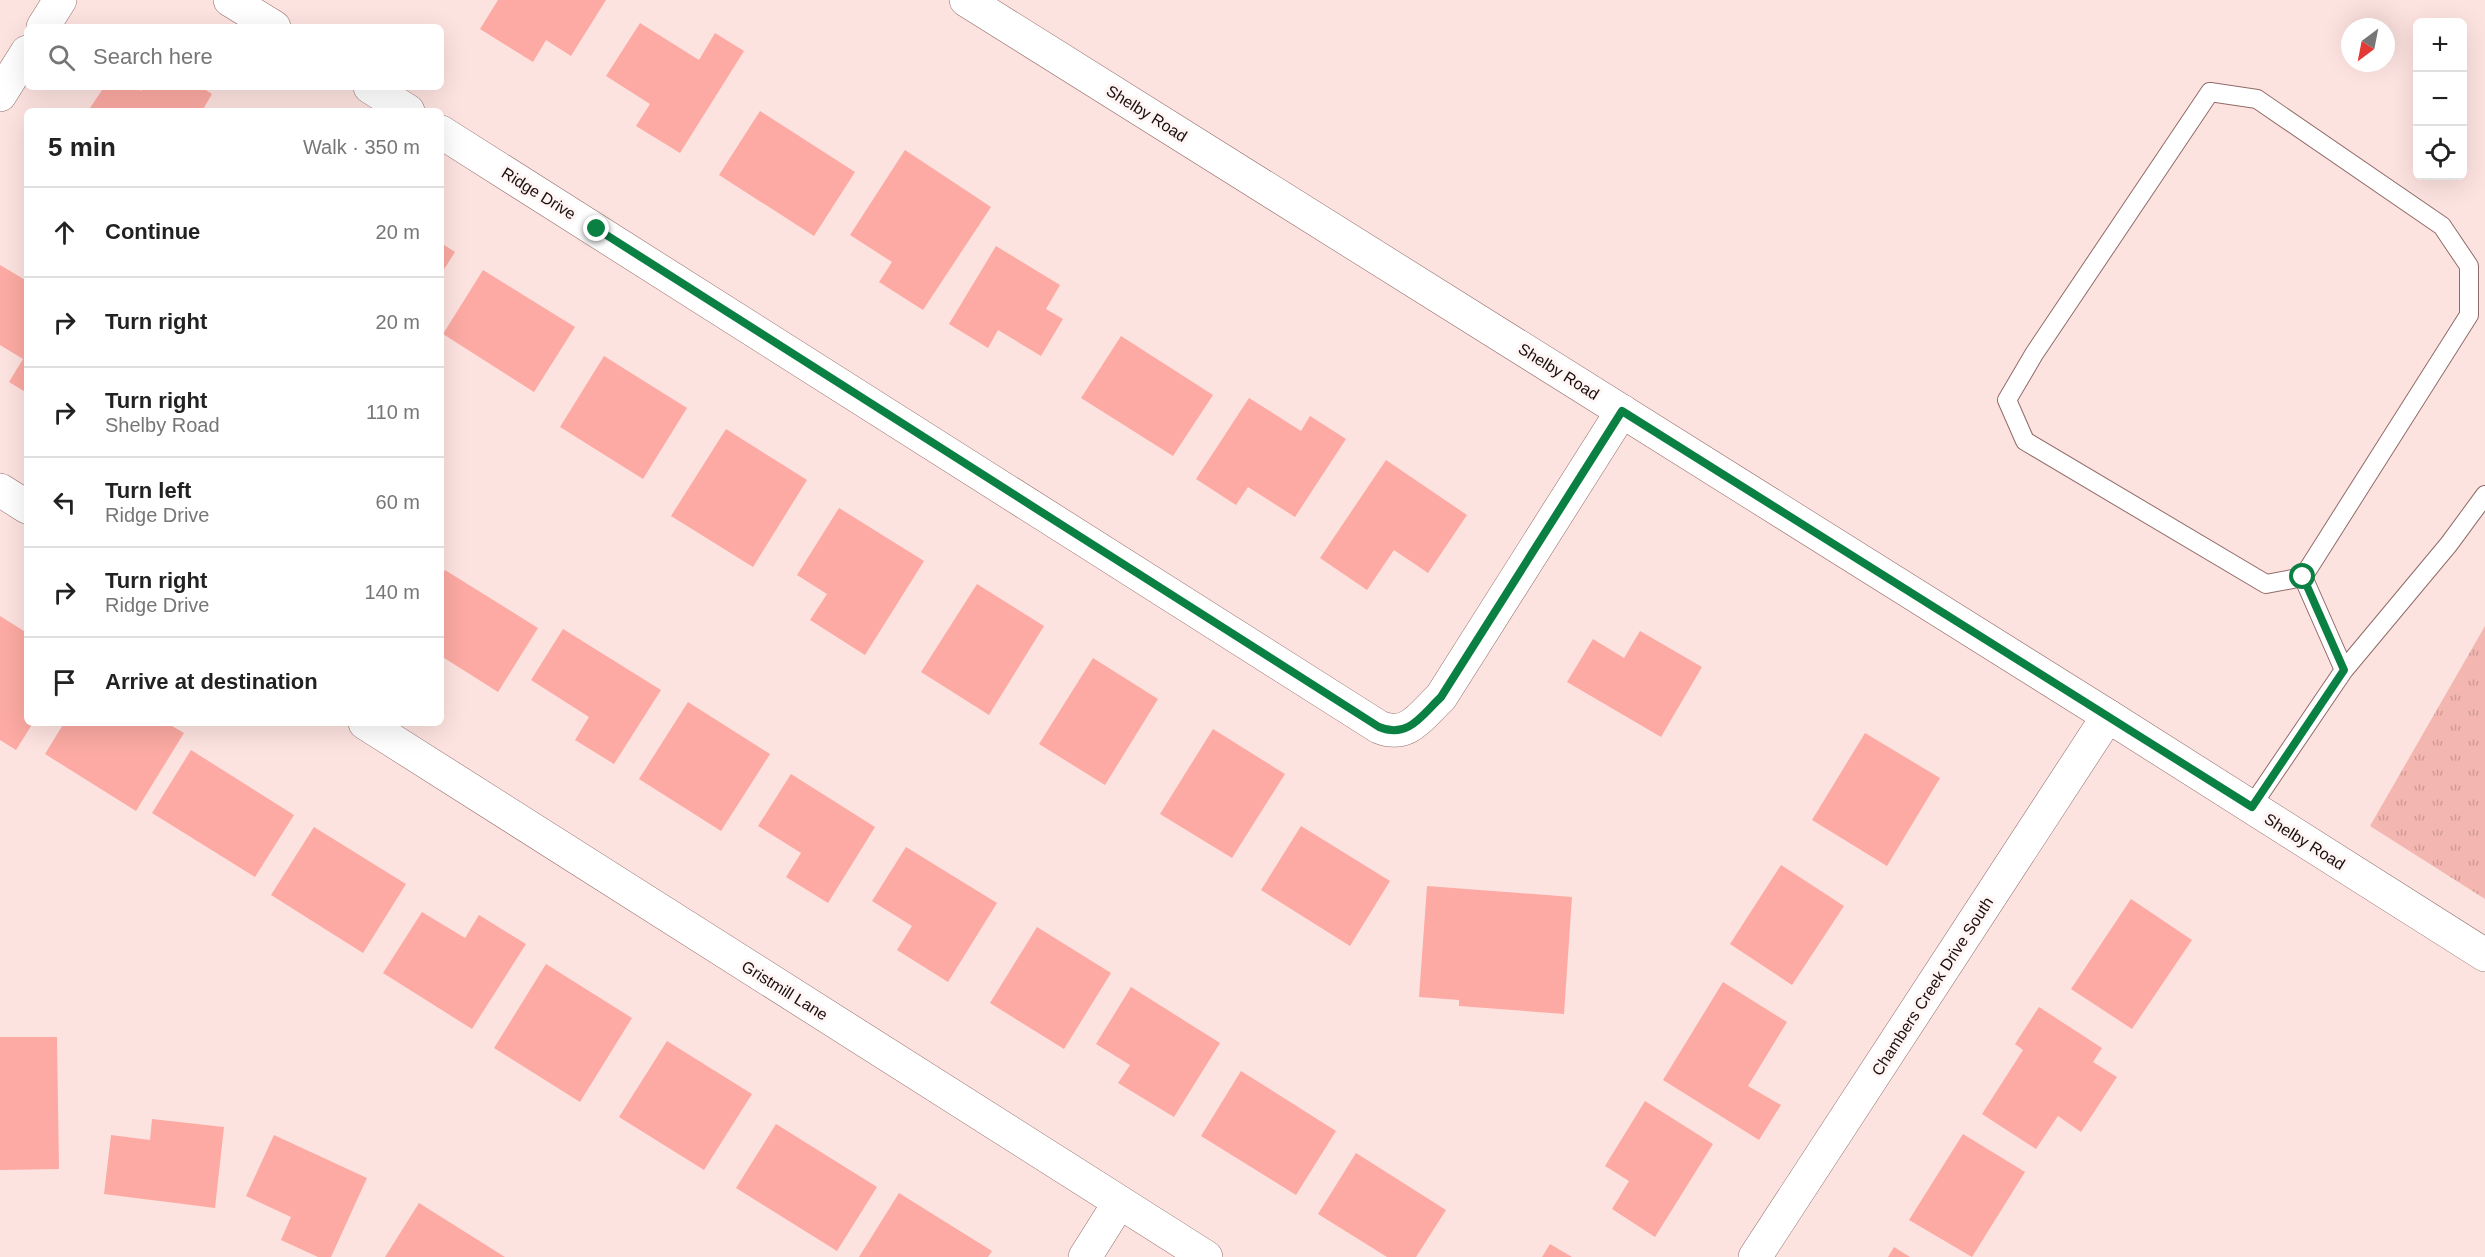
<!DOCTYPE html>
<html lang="en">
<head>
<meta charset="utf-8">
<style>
  :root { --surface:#fff; --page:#f2f2f2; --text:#222; --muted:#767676; --line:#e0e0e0 }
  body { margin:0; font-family:Helvetica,sans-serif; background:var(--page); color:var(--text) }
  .controls { position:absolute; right:18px; top:18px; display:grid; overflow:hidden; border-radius:9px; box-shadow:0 6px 24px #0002 }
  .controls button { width:54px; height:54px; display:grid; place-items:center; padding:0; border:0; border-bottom:2px solid var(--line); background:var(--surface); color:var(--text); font:30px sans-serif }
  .compass { position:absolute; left:2341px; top:18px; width:54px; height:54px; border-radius:50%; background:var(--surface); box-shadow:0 6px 24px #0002; rotate:212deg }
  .stop { position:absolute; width:18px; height:18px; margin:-14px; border:4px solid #0b8043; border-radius:50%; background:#fff }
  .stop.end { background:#0b8043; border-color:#fff; box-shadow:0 2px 6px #0008 }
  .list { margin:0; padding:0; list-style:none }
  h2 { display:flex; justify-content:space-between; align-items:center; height:78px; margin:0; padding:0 24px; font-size:26px }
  h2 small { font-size:20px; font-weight:400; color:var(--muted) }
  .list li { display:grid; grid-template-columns:39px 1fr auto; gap:18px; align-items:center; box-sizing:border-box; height:90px; padding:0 24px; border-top:2px solid var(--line) }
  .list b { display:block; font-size:22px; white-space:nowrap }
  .list p { margin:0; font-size:20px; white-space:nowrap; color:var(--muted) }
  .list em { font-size:20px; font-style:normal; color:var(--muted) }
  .icon { flex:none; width:33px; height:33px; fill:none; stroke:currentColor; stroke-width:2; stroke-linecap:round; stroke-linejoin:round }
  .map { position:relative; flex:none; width:2485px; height:1257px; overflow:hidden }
  .search { position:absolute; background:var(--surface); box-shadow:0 6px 24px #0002; left:24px; top:24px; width:420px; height:66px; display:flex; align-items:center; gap:15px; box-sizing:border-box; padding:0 21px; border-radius:9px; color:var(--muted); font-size:22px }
  .panel { position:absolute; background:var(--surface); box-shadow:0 6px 24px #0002; left:24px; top:108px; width:420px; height:618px; border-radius:9px }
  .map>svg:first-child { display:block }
  .grass { fill:url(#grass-tufts) }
  .building { fill:#fcaaa3 }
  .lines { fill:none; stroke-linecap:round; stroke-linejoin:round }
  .service-casing { stroke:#916b68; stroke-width:20 }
  .minor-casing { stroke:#916b68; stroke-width:34 }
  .secondary-casing { stroke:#916b68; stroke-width:34 }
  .service { stroke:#fff; stroke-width:18 }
  .minor { stroke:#fff; stroke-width:33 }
  .secondary { stroke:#fff; stroke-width:33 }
  .route { stroke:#0b8043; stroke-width:8 }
  .labels { text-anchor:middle; stroke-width:6; stroke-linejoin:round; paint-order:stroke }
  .street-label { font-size:16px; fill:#1c0e0d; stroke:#fef5f4 }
</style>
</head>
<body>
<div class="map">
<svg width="2485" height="1257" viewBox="0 0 2485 1257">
  <defs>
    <pattern id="grass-tufts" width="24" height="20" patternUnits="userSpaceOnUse" patternTransform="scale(1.5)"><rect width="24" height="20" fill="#f3b6b0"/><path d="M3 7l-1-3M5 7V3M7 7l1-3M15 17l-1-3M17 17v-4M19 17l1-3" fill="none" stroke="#d09b96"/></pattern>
  </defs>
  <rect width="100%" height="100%" fill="#fde3e0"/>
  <path class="grass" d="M2485,626V899L2370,826Z"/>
  <path class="building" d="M498,0H606L571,56L546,40L533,62L480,29Z
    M640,23L699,60L715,33L744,51L680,153L636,126L650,104L606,76Z
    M104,87H135L141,91L144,87H201L212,94L202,111H88Z
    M760,111L855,172L814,236L719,175Z
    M905,150L991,207L923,310L879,282L892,262L850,235Z
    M441,243L455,252L441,274Z
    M996,246L1060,285L1046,309L1063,319L1041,356L998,330L988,348L949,324Z
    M0,265L27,281V393L9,382L23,359L0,345Z
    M483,270L575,327L534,392L443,334Z
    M1121,336L1213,395L1173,456L1081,398Z
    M604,356L687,408L643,479L560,427Z
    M1249,398L1301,431L1310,416L1346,439L1295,517L1248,487L1236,505L1196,479Z
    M726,429L807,480L753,567L671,516Z
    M1386,460L1467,515L1428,573L1394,550L1367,590L1320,558Z
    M839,508L924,561L865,655L810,620L827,594L797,575Z
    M445,570L538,628L498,692L441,656V576Z
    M977,584L1044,626L989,715L921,672Z
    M0,616L27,633V723H33L16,750L0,740Z
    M563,629L661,690L614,764L575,740L589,717L531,680Z
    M1640,631L1702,667L1661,737L1567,682L1593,639L1624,658Z
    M1093,658L1158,699L1105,785L1039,744Z
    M688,702L770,754L721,831L639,779Z
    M64,723H167L184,733L136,811L45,754Z
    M1213,729L1285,774L1232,858L1160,814Z
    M1865,733L1940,778L1887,866L1812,820Z
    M191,750L294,815L255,877L152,813Z
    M791,774L875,827L828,903L786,877L801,853L758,826Z
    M1301,826L1390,881L1350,946L1261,890Z
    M314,827L406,884L363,953L271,895Z
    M906,847L997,903L948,982L897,950L912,926L872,901Z
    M1781,865L1844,906L1792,985L1730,944Z
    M1427,886L1572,897L1564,1014L1459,1006V1000L1419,997Z
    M2131,899L2192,940L2132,1029L2071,989Z
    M422,912L465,938L479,915L526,944L472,1029L383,973Z
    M1037,927L1111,973L1064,1049L990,1003Z
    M546,964L632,1018L580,1102L494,1048Z
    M1723,982L1787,1022L1748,1086L1781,1105L1759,1140L1663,1080Z
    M1131,987L1220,1043L1174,1117L1118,1083L1130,1065L1096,1044Z
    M2039,1007L2102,1048L2093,1062L2117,1077L2081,1132L2058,1116L2036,1149L1982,1114L2023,1050L2015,1044Z
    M0,1037H57L59,1169L0,1170Z
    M667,1041L752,1094L704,1170L619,1117Z
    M1241,1071L1336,1131L1296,1195L1201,1136Z
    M1645,1101L1713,1144L1655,1237L1612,1209L1629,1181L1605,1166Z
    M152,1119L224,1127L215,1208L104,1194L111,1135L150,1140Z
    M776,1124L877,1187L837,1251L736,1188Z
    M1963,1134L2025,1172L1972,1257L1909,1220Z
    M274,1135L367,1178L331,1257H318L281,1240L291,1217L246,1196Z
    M1356,1153L1446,1210L1416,1257H1387L1318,1214Z
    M899,1193L992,1251L988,1257H859Z
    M419,1203L505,1257H385Z
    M1550,1244L1572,1257H1542Z
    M1894,1247L1910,1257H1888Z"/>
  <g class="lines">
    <g class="service-casing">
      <path id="service" d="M2303,577L2266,584L2025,441L2007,400L2034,354L2210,92L2257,99L2442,226L2469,266V315L2303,577L2344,670
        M2251,807L2344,670L2449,544L2485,495"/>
    </g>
    <g class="minor-casing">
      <path id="minor" d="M230,0L274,27
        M43,27L60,0
        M370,87L408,111
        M0,95L27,52
        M441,132L1379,727C1408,739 1421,716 1441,697L1622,411
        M0,490L27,507
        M365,723L1206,1257
        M1085,1257L1119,1203
        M1755,1257L2108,716"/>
    </g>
    <g class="secondary-casing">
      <path id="secondary" d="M966,0L2108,716L2485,955"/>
    </g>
    <use href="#service" class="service"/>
    <use href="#minor" class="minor"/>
    <use href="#secondary" class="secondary"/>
  </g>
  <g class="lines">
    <path class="route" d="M597,229L1379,727C1408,739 1421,716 1441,697L1622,411L2252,807L2344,670L2303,577"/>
  </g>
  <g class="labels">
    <g class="street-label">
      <text transform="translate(1147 113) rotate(32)" y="6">Shelby Road</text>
      <text transform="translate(539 193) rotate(32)" y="6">Ridge Drive</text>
      <text transform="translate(1559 371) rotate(32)" y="6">Shelby Road</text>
      <text transform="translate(2305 841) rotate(32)" y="6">Shelby Road</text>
      <text transform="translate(1932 986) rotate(-57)" y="6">Chambers Creek Drive South</text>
      <text transform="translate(785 990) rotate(32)" y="6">Gristmill Lane</text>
    </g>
  </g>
</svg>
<div class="controls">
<button>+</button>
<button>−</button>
<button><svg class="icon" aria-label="locate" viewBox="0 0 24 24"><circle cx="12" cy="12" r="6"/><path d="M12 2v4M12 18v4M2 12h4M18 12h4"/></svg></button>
</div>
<svg class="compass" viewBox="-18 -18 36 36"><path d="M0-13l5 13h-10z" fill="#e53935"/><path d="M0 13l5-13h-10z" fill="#767676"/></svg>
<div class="stop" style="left:2303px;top:577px"></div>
<div class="stop end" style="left:597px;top:229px"></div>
<div class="search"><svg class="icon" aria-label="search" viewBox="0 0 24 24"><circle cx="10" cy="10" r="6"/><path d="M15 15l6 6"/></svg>Search here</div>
<section class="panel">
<h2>5 min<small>Walk · 350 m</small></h2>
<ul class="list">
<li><svg class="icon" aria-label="ahead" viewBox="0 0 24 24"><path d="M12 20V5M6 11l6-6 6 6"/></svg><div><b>Continue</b></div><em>20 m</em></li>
<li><svg class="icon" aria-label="right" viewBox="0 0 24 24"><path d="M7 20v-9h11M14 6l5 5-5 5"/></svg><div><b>Turn right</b></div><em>20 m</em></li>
<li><svg class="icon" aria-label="right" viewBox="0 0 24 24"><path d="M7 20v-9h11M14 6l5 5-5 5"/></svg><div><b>Turn right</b><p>Shelby Road</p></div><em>110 m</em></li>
<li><svg class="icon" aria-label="left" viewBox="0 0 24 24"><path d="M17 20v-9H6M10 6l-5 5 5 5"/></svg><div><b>Turn left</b><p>Ridge Drive</p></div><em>60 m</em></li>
<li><svg class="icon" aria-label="right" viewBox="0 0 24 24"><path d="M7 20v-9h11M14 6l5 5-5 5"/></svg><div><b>Turn right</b><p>Ridge Drive</p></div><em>140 m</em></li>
<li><svg class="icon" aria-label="arrive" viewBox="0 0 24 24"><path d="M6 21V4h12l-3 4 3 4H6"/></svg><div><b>Arrive at destination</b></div></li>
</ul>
</section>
</div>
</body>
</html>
